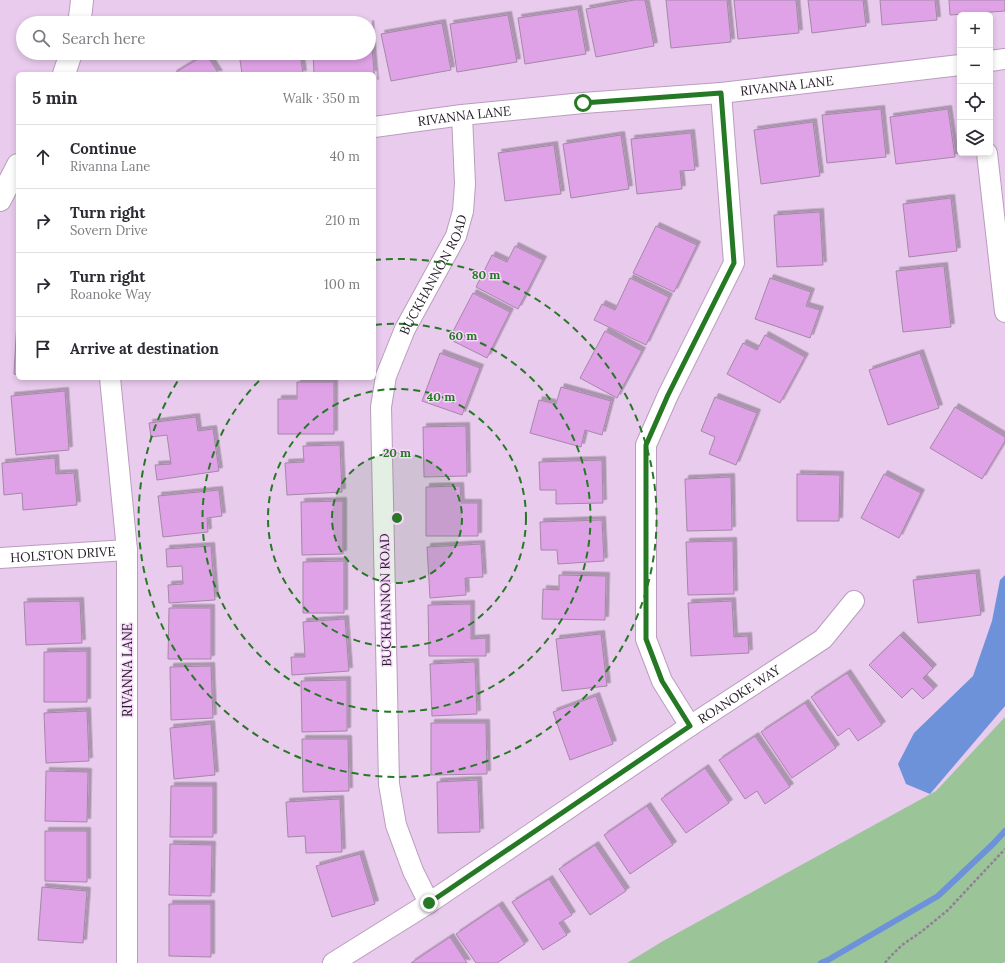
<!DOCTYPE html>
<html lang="en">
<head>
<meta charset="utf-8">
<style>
  :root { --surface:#fff; --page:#f2f2f3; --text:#2b2b33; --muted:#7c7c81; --line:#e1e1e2 }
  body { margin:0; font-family:Lora,serif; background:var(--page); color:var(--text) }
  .controls { position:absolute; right:12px; top:12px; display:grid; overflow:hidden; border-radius:6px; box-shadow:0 2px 6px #0003 }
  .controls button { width:36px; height:36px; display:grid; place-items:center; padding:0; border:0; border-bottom:1px solid var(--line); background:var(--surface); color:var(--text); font:20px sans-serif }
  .stop { position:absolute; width:12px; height:12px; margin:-9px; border:3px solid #257925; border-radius:50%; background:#fff }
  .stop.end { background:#257925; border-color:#fff; box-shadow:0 1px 4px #0008 }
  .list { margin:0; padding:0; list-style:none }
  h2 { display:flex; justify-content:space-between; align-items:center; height:52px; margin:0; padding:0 16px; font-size:17px }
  h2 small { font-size:13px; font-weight:400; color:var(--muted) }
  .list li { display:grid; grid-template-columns:26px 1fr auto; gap:12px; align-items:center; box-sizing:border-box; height:64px; padding:0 16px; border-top:1px solid var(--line) }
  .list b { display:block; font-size:15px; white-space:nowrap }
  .list p { margin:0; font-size:13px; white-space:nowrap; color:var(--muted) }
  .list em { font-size:13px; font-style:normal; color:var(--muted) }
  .icon { flex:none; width:22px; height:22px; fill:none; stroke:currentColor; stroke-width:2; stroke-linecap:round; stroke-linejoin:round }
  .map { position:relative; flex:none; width:1005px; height:963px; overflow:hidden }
  .search { position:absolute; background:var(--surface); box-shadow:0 2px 6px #0003; left:16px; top:16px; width:360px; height:44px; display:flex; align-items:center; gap:10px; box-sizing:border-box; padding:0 14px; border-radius:22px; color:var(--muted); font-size:15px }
  .panel { position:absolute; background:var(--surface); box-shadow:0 2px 6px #0003; left:16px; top:72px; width:360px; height:308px; border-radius:6px }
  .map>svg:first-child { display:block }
  .green { fill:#9bc598 }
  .water { fill:#6d92da }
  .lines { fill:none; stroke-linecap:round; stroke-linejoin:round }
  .stream { stroke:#6d92da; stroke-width:6 }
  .building { fill:#dfa2e6; stroke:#a488a7; filter:url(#shadow) }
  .minor-casing { stroke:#ba9dbd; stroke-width:22 }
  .tertiary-casing { stroke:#ba9dbd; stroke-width:24 }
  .path { stroke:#937e97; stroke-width:2.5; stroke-dasharray:3 2; stroke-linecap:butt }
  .minor { stroke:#fff; stroke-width:20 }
  .tertiary { stroke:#fff; stroke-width:22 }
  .route { stroke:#257925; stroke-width:5 }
  .ring { fill:none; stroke:#257925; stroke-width:2; stroke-dasharray:7 5 }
  .labels { text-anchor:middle; stroke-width:3; stroke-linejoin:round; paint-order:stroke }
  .street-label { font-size:13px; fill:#241a26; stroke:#f7d8fa }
  .centre { fill:#257925; stroke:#f7d8fa; stroke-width:2 }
  .ring-label { font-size:12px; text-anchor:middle; font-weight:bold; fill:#257925; stroke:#f7d8fa; stroke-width:3; stroke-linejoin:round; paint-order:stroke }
</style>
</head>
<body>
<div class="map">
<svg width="1005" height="963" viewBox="0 0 1005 963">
  <defs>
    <filter id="shadow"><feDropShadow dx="3.5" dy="-3.5" stdDeviation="0" flood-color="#0004"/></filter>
  </defs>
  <rect width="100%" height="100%" fill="#e9cbed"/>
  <path class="green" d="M1005,717V962L1002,963H627L663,941L936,791Z"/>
  <path class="water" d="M1005,575V706L930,794L906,784L898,764L914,733L973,676L992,621L1000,580Z"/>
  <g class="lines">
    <path class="stream" d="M821,963L828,960L938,896L993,844L1005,831"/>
  </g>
  <path class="building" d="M634,0H645L654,46L596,57L586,9Z
    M666,0H727L731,42L671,48Z
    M734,0H796L799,33L738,39Z
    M808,0H863L866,26L812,33Z
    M880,0H935L937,20L882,25Z
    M949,0H1005V11L950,15Z
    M578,9L586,54L525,64L518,18Z
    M508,15L517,62L457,72L450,24Z
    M442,23L451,70L391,81L381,34Z
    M369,24H370L375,83H374V74H314L313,53H369Z
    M239,53H300L303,74H242Z
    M206,54L219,74H173Z
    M881,109L886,157L827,163L822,115Z
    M948,109L955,157L896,164L890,117Z
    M813,122L820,176L761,184L754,130Z
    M691,133L695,170L680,171L682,189L637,194L631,139Z
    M621,135L629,189L571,198L563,144Z
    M554,145L561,194L505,201L498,153Z
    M951,198L957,251L909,257L903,204Z
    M820,212L823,265L777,267L774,215Z
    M656,226L697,245L674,292L633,273Z
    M515,246L543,260L518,309L476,287L492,255L507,262Z
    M944,266L951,327L903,332L896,271Z
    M630,278L669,297L646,345L594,320L602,304L615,310Z
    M770,278L811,292L806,306L820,310L810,338L755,319Z
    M473,293L510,312L487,358L449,339Z
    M17,320H18V375L14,374Z
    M605,331L642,351L617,398L580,378Z
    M765,335L805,357L780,403L727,374L743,343L757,350Z
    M440,353L480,368L462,415L422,401Z
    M920,353L939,408L888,425L869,370Z
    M297,382H334V434H278V399H297Z
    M561,387L611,401L602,435L585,430L581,447L530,433L539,400L556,404Z
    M65,391L69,450L16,455L11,396Z
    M715,397L757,413L736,465L709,454L715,437L701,431Z
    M955,407L1005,437V441L982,479L930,448Z
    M196,417L198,431L213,429L219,471L157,480L155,465L171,464L167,435L151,437L149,423Z
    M466,426L467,476L424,477L423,427Z
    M340,445L342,492L287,495L285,463L304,462L303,446Z
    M55,458L56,474L74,473L77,505L23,510L22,493L4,495L2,463Z
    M602,460L603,503L556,504V490H540L539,462Z
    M797,474L840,475L839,521H797Z
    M884,474L921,493L899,538L861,518Z
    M731,477L732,530L687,531L685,479Z
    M460,486L461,503H478V536H426V487Z
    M219,490L222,516L207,518L208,532L163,537L158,496Z
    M343,501V554L302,555L301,502Z
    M602,520L604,561L558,564L557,550H541L540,522Z
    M733,541L734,594L688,595L686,542Z
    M481,544L483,577L465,578L466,595L430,598L427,547Z
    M211,546L215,600L169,603L168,585L183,584L182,566L167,567L166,549Z
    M344,561V613H303V562Z
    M976,573L981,615L918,623L913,580Z
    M559,575L606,576L605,620L542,619L543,589L559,590Z
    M80,601L82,643L26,645L24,602Z
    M732,601L734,637L748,636L749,653L691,656L688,603Z
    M471,604V639L486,638V656H429L428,605Z
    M169,608H211V659H168Z
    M345,619L349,671L292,675L291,657H305L303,622Z
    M601,634L607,686L562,691L556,639Z
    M900,635L933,668L923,678L934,689L923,699L912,688L902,698L869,665Z
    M87,651V702H44V652Z
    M475,662L477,714L432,716L430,664Z
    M211,666L213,718L171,720L170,667Z
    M847,673L882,725L858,741L849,728L838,736L811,697Z
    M347,680V731L302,732L301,681Z
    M596,696L613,744L570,760L553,712Z
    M805,703L836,748L792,778L761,732Z
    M87,711L89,761L46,763L44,713Z
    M431,723H486L487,774L431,775Z
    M211,724L215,775L174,779L170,728Z
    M755,736L790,787L765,804L757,791L745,799L719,760Z
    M302,739H348L349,791L303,792Z
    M705,768L729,803L686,833L661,799Z
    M46,771L88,772L87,822L45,821Z
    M478,780L480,832L438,833L437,782Z
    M171,786H213V837H170Z
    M340,799L342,852L306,853L305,836L288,837L286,802Z
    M647,806L673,845L630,874L604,835Z
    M45,831H87V882L45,881Z
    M170,844L212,845L211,896L169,895Z
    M595,845L626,891L590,915L559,869Z
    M360,854L375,904L332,917L316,866Z
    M549,879L572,915L559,923L567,935L543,950L512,902Z
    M42,887L87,891L83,943L38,940Z
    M169,904H211V957L169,956Z
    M499,905L525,944L497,963H476L456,934Z
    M450,937L467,963H411Z"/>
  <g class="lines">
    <g class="minor-casing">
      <g id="minor">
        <path d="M990,61L1005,59"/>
        <path id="s1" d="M374,127L462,115L583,103L721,93L960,65"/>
        <path d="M987,153L1005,312"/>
        <path d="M110,378L127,550V963"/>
        <path id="s2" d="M0,558L127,550"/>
        <path d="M690,726L662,681L646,639V445L668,395L734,263L721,93"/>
        <path id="s3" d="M429,903L413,871L396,825L389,784L381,407L386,376L405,329L456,236L463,211L465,184L462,115"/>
        <path id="s4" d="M333,963L429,903L690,726L823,639L854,601"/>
      </g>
    </g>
    <g class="tertiary-casing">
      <path id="tertiary" d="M79,23L81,10L82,0
        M64,74L71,53
        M0,200L18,165"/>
    </g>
    <path class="path" d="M885,963L888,959L902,945L921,932L948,910L1005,849"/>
    <use href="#minor" class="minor"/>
    <use href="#tertiary" class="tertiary"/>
  </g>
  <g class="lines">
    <path class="route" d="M429,903L690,726L662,681L646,639V445L668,395L734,263L721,93L583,103"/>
  </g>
  <circle cx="397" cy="518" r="65" fill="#257925" fill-opacity=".12"/>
  <g class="ring">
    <circle cx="397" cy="518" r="65"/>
    <circle cx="397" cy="518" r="129"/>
    <path d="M375 325A194 194 0 1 1 262 378"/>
    <path d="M374 260A259 259 0 1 1 179 379"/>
  </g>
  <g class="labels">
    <g class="street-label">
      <text dy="5" stroke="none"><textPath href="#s1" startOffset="415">RIVANNA LANE</textPath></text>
      <text dy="5" stroke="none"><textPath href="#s1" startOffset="91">RIVANNA LANE</textPath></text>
      <text dy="5" stroke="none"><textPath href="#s3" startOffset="647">BUCKHANNON ROAD</textPath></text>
      <text dy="5" stroke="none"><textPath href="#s2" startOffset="63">HOLSTON DRIVE</textPath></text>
      <text transform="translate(385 600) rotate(-91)" y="5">BUCKHANNON ROAD</text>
      <text transform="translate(127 670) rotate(-90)" y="5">RIVANNA LANE</text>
      <text dy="5" stroke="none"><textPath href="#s4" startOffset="487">ROANOKE WAY</textPath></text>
    </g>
  </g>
  <circle cx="397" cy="518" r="6" class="centre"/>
  <g class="ring-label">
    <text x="486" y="279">80 m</text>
    <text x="463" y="340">60 m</text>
    <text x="441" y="401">40 m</text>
    <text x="397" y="457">20 m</text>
  </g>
</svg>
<div class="controls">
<button>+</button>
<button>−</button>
<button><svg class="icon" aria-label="locate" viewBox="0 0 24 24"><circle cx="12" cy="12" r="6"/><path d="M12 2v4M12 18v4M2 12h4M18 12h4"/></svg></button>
<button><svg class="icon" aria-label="layers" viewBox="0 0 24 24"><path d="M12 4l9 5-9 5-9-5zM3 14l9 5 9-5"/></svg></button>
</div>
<div class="stop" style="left:583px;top:103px"></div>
<div class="stop end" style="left:429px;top:903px"></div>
<div class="search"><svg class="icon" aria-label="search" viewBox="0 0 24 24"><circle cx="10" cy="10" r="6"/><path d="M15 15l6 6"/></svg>Search here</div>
<section class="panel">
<h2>5 min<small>Walk · 350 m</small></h2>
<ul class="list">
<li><svg class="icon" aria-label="ahead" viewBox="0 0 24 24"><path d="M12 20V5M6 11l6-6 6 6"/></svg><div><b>Continue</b><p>Rivanna Lane</p></div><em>40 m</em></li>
<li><svg class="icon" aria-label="right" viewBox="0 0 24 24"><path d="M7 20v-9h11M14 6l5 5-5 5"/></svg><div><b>Turn right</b><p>Sovern Drive</p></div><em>210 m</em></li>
<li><svg class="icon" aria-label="right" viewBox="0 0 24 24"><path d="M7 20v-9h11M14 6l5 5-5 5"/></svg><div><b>Turn right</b><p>Roanoke Way</p></div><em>100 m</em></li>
<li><svg class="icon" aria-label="arrive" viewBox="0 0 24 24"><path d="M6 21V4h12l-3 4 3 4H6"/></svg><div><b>Arrive at destination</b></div></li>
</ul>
</section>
</div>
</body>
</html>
